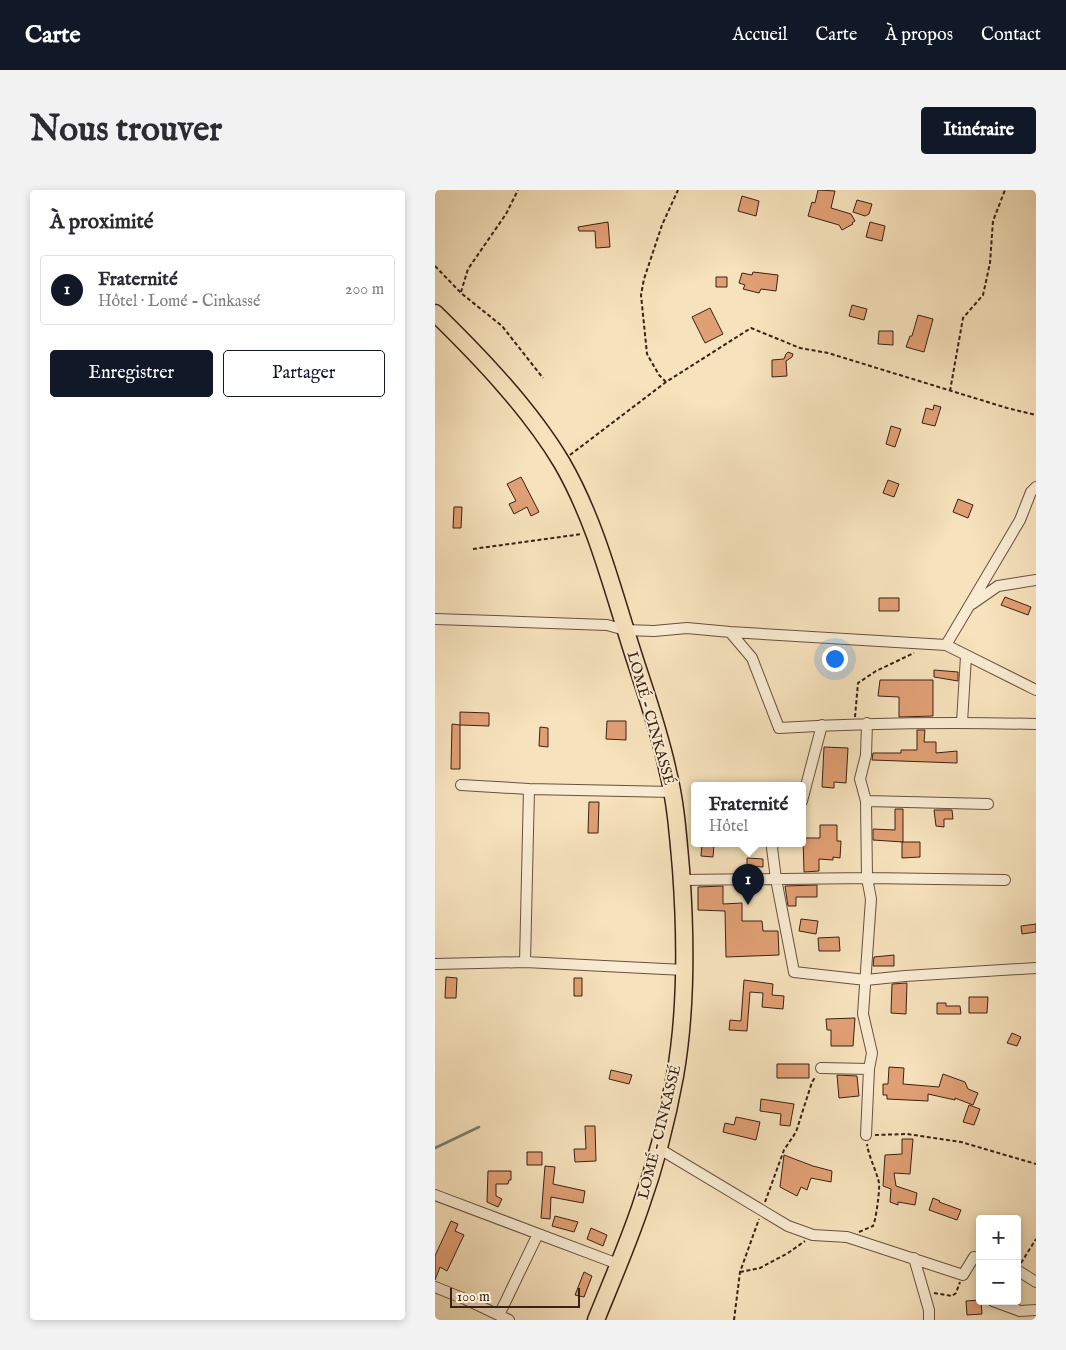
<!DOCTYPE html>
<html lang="fr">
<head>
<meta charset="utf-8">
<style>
  :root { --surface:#fff; --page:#f2f2f3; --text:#2b2b33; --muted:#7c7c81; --line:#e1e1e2; --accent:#111827 }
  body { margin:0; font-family:"IM FELL English",serif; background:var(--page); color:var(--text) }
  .controls { position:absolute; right:15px; bottom:15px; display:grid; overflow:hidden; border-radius:5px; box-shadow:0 2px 8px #0003 }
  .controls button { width:45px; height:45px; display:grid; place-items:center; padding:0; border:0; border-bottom:1px solid var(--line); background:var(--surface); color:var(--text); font:25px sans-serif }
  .scale { position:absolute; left:15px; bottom:12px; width:130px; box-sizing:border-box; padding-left:5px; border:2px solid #3a2015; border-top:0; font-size:14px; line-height:18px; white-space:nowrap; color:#3a2015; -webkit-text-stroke:4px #f9ecd3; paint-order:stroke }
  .you { position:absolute; left:399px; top:468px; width:18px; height:18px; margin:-12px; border:4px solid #fff; border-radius:50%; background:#1a73e8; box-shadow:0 0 0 8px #1a73e833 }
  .badge { display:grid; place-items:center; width:32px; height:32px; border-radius:50%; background:var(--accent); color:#fff; font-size:16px; font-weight:700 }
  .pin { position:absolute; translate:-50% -41px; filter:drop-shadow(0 1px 2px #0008) }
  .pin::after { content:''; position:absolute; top:26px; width:18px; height:15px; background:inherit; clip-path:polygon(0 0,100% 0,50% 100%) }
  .popup { position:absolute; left:256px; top:592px; width:115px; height:65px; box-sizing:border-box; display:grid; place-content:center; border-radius:5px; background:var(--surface); filter:drop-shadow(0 1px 4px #0005); font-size:16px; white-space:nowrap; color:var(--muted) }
  .popup b { font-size:19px; color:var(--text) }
  .popup::after { content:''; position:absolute; left:50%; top:100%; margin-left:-10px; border:10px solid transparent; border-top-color:var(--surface) }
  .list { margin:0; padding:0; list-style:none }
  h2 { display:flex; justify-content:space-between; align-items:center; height:65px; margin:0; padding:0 20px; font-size:21px }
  h2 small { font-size:16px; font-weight:400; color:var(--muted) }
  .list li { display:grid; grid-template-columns:32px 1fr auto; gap:15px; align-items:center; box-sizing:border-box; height:70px; margin:0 10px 10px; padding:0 10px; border:1px solid var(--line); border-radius:5px }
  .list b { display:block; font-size:19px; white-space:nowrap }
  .list p { margin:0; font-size:16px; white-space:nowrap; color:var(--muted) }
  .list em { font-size:16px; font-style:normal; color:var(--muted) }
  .actions { display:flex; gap:10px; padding:15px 20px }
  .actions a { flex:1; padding:11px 0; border:1px solid var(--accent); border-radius:5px; text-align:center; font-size:18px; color:var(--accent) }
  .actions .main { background:var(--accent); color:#fff }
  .map { position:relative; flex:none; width:601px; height:1130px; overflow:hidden; border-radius:5px }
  header { display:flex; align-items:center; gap:30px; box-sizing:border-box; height:70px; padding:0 25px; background:var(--accent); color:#fff }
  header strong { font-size:24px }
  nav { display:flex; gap:28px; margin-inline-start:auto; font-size:18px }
  .intro { display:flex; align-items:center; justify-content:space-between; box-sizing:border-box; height:120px; padding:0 30px }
  h1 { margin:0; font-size:35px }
  .button { padding:12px 22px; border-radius:5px; background:var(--accent); color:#fff; font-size:18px; font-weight:700 }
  main { display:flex; gap:30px; padding:0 30px }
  aside { flex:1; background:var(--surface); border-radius:5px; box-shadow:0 2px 8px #0003 }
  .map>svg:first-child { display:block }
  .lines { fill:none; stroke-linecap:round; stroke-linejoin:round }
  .stream { stroke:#767f6e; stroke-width:2.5 }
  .building { fill:#e19f74; stroke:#3a2015 }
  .minor-casing { stroke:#69503f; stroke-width:12 }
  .trunk-casing { stroke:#3a2015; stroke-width:19 }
  .path { stroke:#3a2015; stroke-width:2; stroke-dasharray:4 2.5; stroke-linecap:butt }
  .minor { stroke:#f9ecd3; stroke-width:10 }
  .trunk { stroke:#f6e2bc; stroke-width:16 }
  .labels { text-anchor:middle; stroke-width:4; stroke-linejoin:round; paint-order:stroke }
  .street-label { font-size:15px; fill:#3a2015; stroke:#f9ecd3 }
</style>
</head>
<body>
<header>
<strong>Carte</strong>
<nav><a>Accueil</a><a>Carte</a><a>À propos</a><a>Contact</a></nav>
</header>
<div class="intro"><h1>Nous trouver</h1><a class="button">Itinéraire</a></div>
<main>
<aside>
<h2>À proximité<small></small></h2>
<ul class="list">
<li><span class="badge">1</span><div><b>Fraternité</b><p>Hôtel · Lomé - Cinkassé</p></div><em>200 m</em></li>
</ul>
<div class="actions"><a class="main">Enregistrer</a><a>Partager</a></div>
</aside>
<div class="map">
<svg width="601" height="1130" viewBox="0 0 601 1130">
  <rect width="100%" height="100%" fill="#f6e2bc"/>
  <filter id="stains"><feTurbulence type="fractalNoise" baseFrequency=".004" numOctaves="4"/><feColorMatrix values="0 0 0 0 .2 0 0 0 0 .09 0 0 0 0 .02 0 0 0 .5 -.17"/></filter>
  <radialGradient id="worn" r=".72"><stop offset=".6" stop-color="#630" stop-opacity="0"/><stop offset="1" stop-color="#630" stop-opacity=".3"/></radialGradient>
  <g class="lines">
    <path class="stream" d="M0,958L44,937"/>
  </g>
  <path class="building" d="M383,0L400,1L396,18L416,24L420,31L417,33L418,34L407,40L404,35L373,26L377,12L380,13Z
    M307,6L324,11L321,26L303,21Z
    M422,10L437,14L434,24L430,26L418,22Z
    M173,32L175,57L161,58L160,41H144L143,37Z
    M435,32L450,36L447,51L431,47Z
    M318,82L343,85L341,101L326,99L324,103L308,99L310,95L304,93L307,83L317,85Z
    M281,87H292V97H281Z
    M417,115L432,119L429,130L414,126Z
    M275,118L288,144L270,153L257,127Z
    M483,125L498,129L489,162L471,157L475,146H477Z
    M444,141H458V155L443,154Z
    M353,162L358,164L357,167L351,171L352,186L337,187V170L349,169L351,164Z
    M499,215L506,217L500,236L487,233L491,218L498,220Z
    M456,236L466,239L460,257L451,254Z
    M86,287L104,322L96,326L92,317L79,324L74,314L81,311L72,294Z
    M453,290L464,294L459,307L448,303Z
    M523,309L538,315L533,328L518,322Z
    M19,317H27L26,338H18Z
    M570,407L596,417L593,425L566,415Z
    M444,408H464V421H444Z
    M499,480L523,482V491L499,487Z
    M445,490H498V526L464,527V507L443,506Z
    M25,522L54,523V536L25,535Z
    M172,531H191V550L171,549Z
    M17,534L25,535V579H16Z
    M105,537L113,538V557L104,556Z
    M482,540H490L489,552H501V563L522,561V573L437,570L438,563H466V560H482Z
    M389,557L413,558L411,593L399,592V598L387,597Z
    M154,612H164L163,643H153Z
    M460,619H468V652L438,650V639L460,640Z
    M499,620H517L518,629H509V637L501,636Z
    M385,635H402V651H406L405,668L398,667V670L384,669V681L369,682L368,648H385Z
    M467,652H485V667L467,668Z
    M267,654H279L278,667L266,666Z
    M312,668L328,669V677L312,676Z
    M382,695V707H361V716H353L350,696Z
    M288,696V714L307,713V731H327L328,741H343L344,765L291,767L290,721L263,720V697Z
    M366,729L383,731L381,744L364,741Z
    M601,734V742L587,744L586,736Z
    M404,747L405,761H384L383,748Z
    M459,765V776H438L439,767Z
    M11,787L22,788L21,808H10Z
    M139,788H147V806H139Z
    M309,790L338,794L337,805L349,806L348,819L327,817L328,803L315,802L312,841L294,840L295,830L306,831Z
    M472,793L471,824L456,823L457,794Z
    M534,807H553L552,823H534Z
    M502,813H511V816H525L526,824H502Z
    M420,828L418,856H396V840H392L391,829Z
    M577,843L586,847L582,856L572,853Z
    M342,874H374V888H342Z
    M454,877L469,878L468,894L504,897L508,884L530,892L533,899L543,903L538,915L520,908V910L493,904V911L452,909V905H448V894H453Z
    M176,880L197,885L194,894L174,889Z
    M402,885L422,886L424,906L404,908Z
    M326,909L359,914L355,936L345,935L346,924L325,921Z
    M534,915L545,919L539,935L528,932Z
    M301,927L325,932L321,950L288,942L290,933L299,935Z
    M150,936H160L161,971L140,972L139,959H151Z
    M467,949H478L475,984L459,983L461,996L482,1003L480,1015L463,1012V1015L455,1012L456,999L448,996L450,965L467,964Z
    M92,962H107V975H92Z
    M349,965L378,976L397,981L396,992L376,988L372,1000L366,997L362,1006L345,997Z
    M110,976L120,977L118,994L150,1001L148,1013L116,1007L115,1029L106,1028Z
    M53,981H76V990H74L73,994H61V1006L67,1009L63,1017L52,1012Z
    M498,1008L505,1011L504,1012L526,1020L522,1030L494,1020Z
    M120,1026L143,1032L139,1042L117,1036Z
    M16,1031L23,1034L20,1041L29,1045L12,1081L5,1077L0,1090V1066Z
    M156,1038L172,1045L168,1056L152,1049Z
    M149,1082L157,1086L149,1107L140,1105Z
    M545,1110L546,1111L547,1124L532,1125L531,1111Z"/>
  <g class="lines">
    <g class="minor-casing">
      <path id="minor" d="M537,414L563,396L601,390
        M0,429L172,435L190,440L219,441L252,438L295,442L511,455L601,500
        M295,442L317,468L344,538C430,533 515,532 601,534
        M511,455L585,330L596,302L601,297
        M527,532L531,466
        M26,595L94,599L238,602
        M367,611L387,535
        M431,611L553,614
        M338,654L337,658L341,689L359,782L431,790L470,786L601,778
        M247,690L432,688L570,690
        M90,772L249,780
        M0,774L90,772L94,599
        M386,878L434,879
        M431,945L434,879L437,863L428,824L436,709L432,688L431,611L425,589L431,565L432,533
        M223,958L353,1036L378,1045L412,1047L528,1085L539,1067L545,1069
        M0,1005L183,1074
        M479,1068L494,1120V1130
        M582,1080L601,1092
        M0,1097L30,1109L74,1130
        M558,1111L585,1121L601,1120
        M64,1125L103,1044"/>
    </g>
    <g class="trunk-casing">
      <path id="trunk" d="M0,123C45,167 94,218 127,273C157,325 173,383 191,441C205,488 223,534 233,582C241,614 243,646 246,679C251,748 252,818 240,886C232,930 220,976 205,1018C192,1056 176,1093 161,1130"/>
    </g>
    <path class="path" d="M0,76L26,103L67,136L108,188
      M26,102L33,79L71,24L83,0
      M231,192L224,185L212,164L206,105L209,89L227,35L243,0
      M515,201L528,128L548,105L555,73L558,31L570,0
      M135,265L231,192L316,138L365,158L393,163L572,218L601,225
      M38,359L147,344
      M420,527L423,493L441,481L479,463
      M440,945L472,944L526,952L601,974
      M330,1012L349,960L361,942L377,892L381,886
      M424,1042L438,1036C441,1030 445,999 444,993C441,979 434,968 432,954
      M586,1073L601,1049
      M305,1082L325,1078L353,1063L370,1051
      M499,1103L517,1106L521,1103L525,1092
      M299,1130L305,1082L324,1029"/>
    <use href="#minor" class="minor"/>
    <use href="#trunk" class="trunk"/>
  </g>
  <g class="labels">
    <g class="street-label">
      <text transform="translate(216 528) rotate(74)" y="5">LOMÉ - CINKASSÉ</text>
      <text transform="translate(224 942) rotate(-76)" y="5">LOMÉ - CINKASSÉ</text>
    </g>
  </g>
  <rect width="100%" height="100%" filter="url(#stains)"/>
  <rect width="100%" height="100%" fill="url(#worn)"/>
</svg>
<div class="controls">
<button>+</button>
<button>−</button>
</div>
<div class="scale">100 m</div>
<div class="you"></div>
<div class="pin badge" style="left:313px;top:715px">1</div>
<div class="popup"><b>Fraternité</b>Hôtel</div>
</div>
</main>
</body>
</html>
